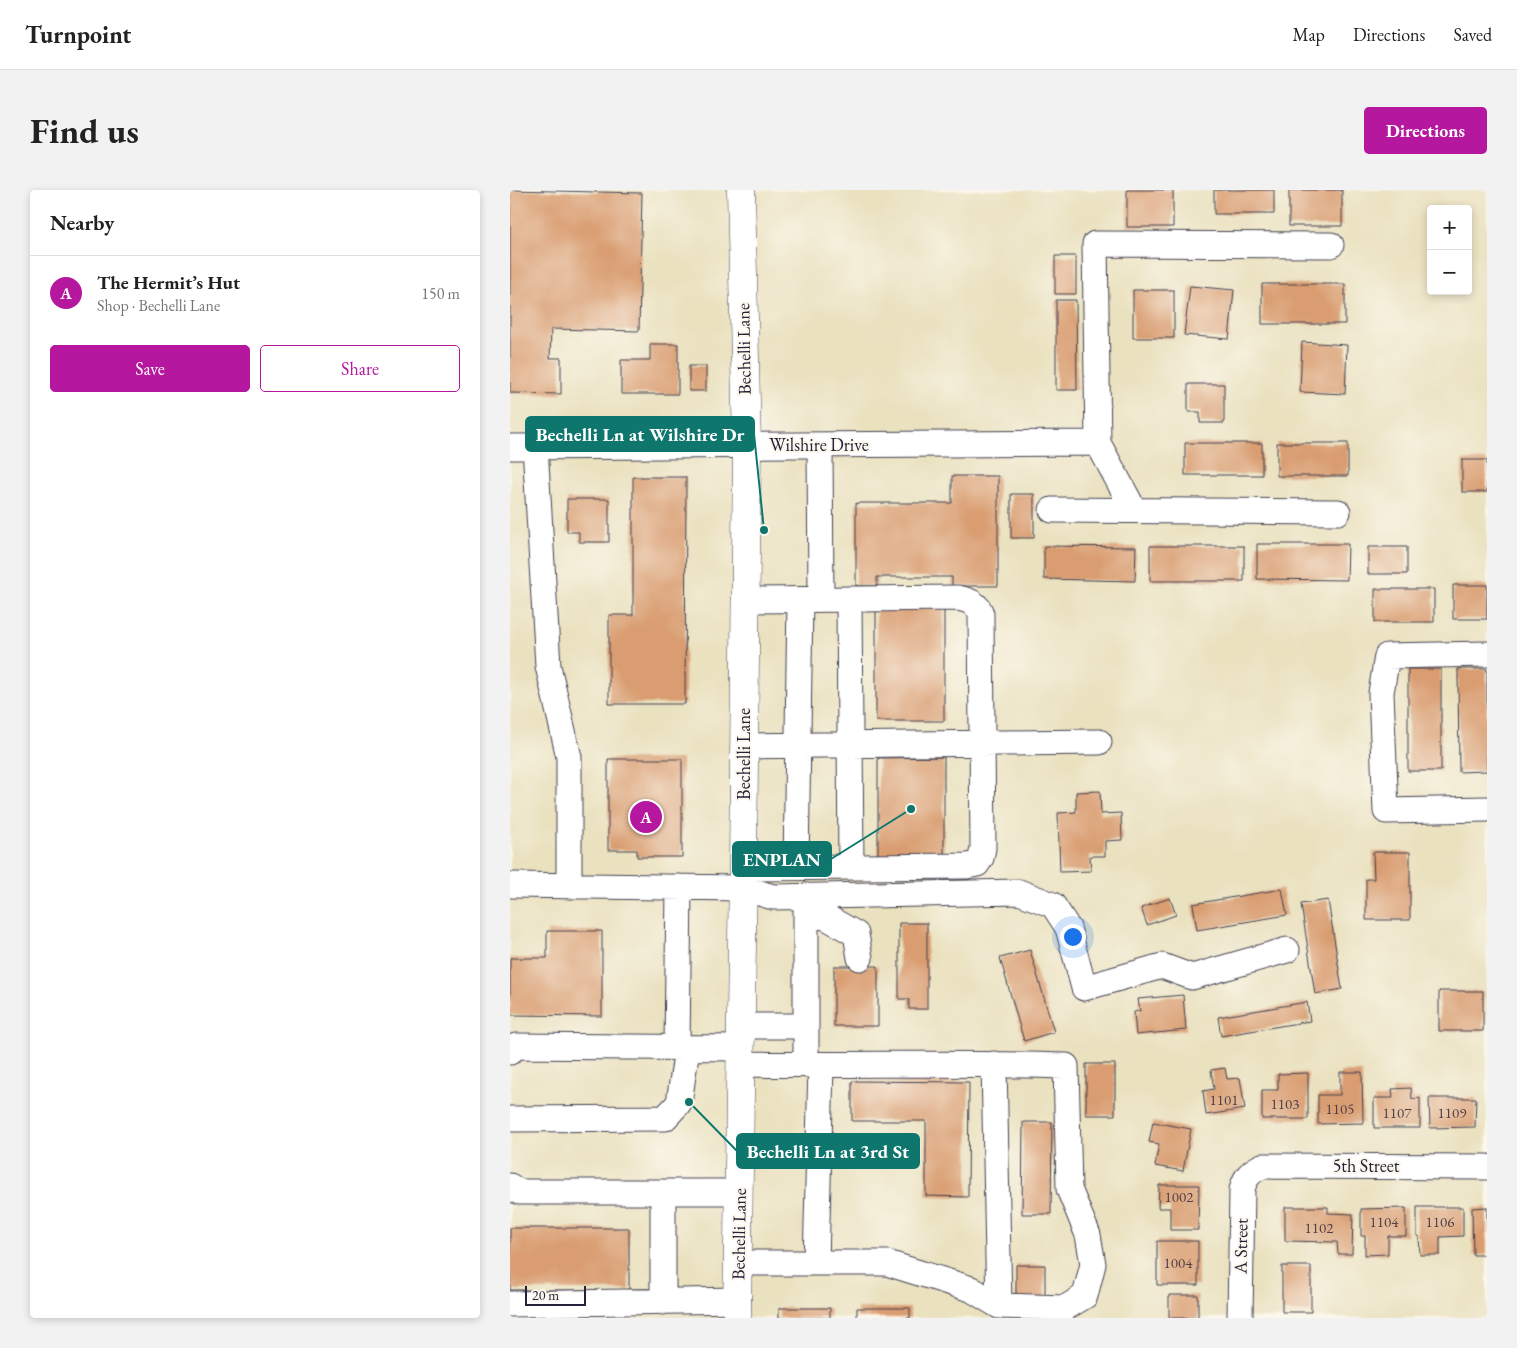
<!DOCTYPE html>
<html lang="en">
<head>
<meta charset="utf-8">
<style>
  :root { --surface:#fff; --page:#f2f2f2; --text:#222; --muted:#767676; --line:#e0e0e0; --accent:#b5179e }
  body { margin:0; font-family:"EB Garamond",serif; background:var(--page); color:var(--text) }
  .controls { position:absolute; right:15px; top:15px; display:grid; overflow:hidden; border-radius:5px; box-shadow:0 2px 8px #0003 }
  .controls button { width:45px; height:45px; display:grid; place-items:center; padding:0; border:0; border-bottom:1px solid var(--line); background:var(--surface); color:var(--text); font:25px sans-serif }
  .scale { position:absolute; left:15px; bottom:12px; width:61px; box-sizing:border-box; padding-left:5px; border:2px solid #22223b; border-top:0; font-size:14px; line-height:18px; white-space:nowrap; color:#22223b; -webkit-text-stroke:4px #fbf7ec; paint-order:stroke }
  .you { position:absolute; left:562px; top:746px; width:18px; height:18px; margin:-12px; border:4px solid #fff; border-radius:50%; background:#1a73e8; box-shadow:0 0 0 8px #1a73e833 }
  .badge { display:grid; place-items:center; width:32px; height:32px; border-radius:50%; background:var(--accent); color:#fff; font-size:16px; font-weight:700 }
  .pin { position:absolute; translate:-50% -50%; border:2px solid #fff; box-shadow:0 1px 5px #0006 }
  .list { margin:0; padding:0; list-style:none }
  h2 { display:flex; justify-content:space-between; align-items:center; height:65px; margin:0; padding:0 20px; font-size:21px }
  h2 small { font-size:16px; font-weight:400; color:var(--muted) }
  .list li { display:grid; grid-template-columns:32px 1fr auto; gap:15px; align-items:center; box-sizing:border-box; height:75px; padding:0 20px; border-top:1px solid var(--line) }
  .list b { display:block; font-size:19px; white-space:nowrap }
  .list p { margin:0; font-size:16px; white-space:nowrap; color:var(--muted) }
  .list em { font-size:16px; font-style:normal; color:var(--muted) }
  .actions { display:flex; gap:10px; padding:15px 20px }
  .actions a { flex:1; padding:11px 0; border:1px solid var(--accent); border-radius:5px; text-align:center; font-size:18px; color:var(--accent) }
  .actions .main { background:var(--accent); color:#fff }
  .map { position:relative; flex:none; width:977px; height:1128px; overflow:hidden; border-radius:5px }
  header { display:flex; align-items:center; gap:30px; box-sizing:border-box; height:70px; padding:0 25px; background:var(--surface); border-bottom:1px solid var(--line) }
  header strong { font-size:24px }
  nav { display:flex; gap:28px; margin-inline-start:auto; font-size:18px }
  .intro { display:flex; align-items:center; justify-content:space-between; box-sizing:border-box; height:120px; padding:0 30px }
  h1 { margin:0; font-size:35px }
  .button { padding:12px 22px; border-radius:5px; background:var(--accent); color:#fff; font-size:18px; font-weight:700 }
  main { display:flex; gap:30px; padding:0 30px }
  aside { flex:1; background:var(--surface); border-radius:5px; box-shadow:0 2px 8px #0003 }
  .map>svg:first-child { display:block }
  .building { fill:#d99d71 }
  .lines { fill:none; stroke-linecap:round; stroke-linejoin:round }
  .minor-casing { stroke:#403f4f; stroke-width:27 }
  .major-casing { stroke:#403f4f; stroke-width:29 }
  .minor { stroke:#fff; stroke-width:25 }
  .major { stroke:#fff; stroke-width:28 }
  .labels { text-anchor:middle; stroke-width:4; stroke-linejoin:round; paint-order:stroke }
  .number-label { font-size:15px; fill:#504148 }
  .street-label { font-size:18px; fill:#22223b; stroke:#fbf7ec }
  .leader { fill:none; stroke:#0f766e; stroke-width:2 }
  .callout-dot { fill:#0f766e; stroke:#fbf7ec; stroke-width:2 }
  .callout { fill:#0f766e; stroke:#0f766e; stroke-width:2 }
  .callout-label { font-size:19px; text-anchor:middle; font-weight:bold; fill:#fff }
</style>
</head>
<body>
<header>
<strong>Turnpoint</strong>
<nav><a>Map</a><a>Directions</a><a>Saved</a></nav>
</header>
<div class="intro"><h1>Find us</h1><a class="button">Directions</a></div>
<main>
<aside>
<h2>Nearby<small></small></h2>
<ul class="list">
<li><span class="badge">A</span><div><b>The Hermit’s Hut</b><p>Shop · Bechelli Lane</p></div><em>150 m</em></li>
</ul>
<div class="actions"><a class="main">Save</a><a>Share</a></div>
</aside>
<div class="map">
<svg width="977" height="1128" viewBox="0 0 977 1128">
  <rect width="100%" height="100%" fill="#fbf7ec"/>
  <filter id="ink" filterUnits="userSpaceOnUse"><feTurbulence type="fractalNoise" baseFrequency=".02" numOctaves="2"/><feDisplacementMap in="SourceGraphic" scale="10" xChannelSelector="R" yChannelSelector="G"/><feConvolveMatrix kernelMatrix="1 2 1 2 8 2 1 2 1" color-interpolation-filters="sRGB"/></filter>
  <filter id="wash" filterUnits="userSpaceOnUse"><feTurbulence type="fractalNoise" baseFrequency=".0096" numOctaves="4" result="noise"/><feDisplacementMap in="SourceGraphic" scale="20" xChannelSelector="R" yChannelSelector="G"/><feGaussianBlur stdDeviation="1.12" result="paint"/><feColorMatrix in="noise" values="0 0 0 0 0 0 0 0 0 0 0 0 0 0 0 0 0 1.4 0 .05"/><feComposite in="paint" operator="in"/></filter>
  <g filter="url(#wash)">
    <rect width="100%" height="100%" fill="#eae1bf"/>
    <g id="blocks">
      <path class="building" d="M0,0L132,3L129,141L41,139L40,168H51V204L0,203Z
        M617,0H663V37H617Z
        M704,0H764V24H704Z
        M779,0H832V36H779Z
        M545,66H566V104H545Z
        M752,94H835V134H752Z
        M680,96L724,100L719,149L674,145Z
        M623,100H664V148H623Z
        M546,110H566L567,200H546Z
        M792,152L837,155L835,204L790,202Z
        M140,154H168V204H111V170H140Z
        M179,176H196V201H179Z
        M678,194H714V233H690V222H678Z
        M675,253H752V285H675Z
        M767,253H838V286H767Z
        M952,270H977V302H952Z
        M442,286H488V396H442V387H367V396H346V313H442Z
        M123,287H176L175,514H99V425H123Z
        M501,304H524V348H501Z
        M57,309H99V352H69V342H57Z
        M747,354H838L837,390L747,389Z
        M534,356L626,357L625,391L534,389Z
        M640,356H734V391H640Z
        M858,357H897V384H858Z
        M943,395H977V429H943Z
        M865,399H924V432H865Z
        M366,418H434V531H366Z
        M898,479H931V581H898Z
        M948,479H977V581L949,582Z
        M434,567V670H368V568Z
        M98,569H172V667H127V660H98Z
        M590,601L591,624L611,623L612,650L595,651V666H580L581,681L550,682L548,623L566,622V602Z
        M863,662H900V730H856V689H864Z
        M772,699L777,725L687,740L683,714Z
        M660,708L666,725L637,735L631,718Z
        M818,710L832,799L805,804L791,714Z
        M389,733H417V819H399V809H389Z
        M37,741H92V826L0,825V768H37Z
        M520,760L544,842L514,851L490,768Z
        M324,776H368V836H324Z
        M929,801H973V841H929Z
        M673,805L676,840L626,845L624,822L630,821L628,809Z
        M797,812L800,831L711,846L708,827Z
        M576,874H605V925H576Z
        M715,878L717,889L730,888L735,919L696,925L693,901L704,899L701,880Z
        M830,882H852L853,933L808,934V905H830Z
        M798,883V929H752V900H768V884Z
        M342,891L459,892L458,1007L416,1006V931H342Z
        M901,898L902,909L910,908V938H864V908H883L882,899Z
        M919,908H966L965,937L920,938Z
        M513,932H542L541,1024H512Z
        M643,932L681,939L673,981L645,976L649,954L639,952Z
        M649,995H689L688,1040H660V1018H648Z
        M775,1017H818V1023L843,1024L842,1064H828L827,1052L775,1051Z
        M907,1017H953V1046L930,1047V1065H910L909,1046H907Z
        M977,1017V1065H963L962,1018Z
        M896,1018V1046H878V1064L855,1065V1046H851V1019Z
        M0,1038H119V1100H0Z
        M647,1051H688V1095H647Z
        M506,1075H535V1115H506Z
        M772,1076H801V1122H772Z
        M659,1105H688V1128H659Z
        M269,1118H320V1128H269Z
        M347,1118H400V1128H347Z"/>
    </g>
  </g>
  <g filter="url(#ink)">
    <use href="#blocks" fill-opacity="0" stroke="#403f4f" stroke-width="1"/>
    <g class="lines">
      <g class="minor-casing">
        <path id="minor" d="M310,255L311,409
          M25,256L38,476L59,567V696
          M0,257L588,253
          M542,320L828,322
          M624,320L588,253L585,54L821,55
          M339,409L341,677
          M977,464L877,466L871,503L876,621L977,619
          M234,556L589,552
          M286,677L290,410
          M233,678L457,676L467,674L471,668L473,658L471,424C468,413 458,410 448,408L235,410
          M0,695L233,698L263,707L509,702L543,715L558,738L574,798L652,776L682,787L777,760
          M296,725L316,727L346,744L350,768
          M231,836H296
          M167,857L169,697
          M0,862L6,856L231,858
          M484,874L489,1116
          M296,875V706
          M0,929L155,928L169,913L177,858
          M0,996L9,1002H229
          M153,1002V1112
          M228,1073H377L461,1099L489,1116L555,1118L575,1106L583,1074L578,1045L559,999L556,876C448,872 339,876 231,874
          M306,1073L311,875
          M0,1114L228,1110
          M730,1128L732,1000C735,987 740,982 752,976L977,977"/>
      </g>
      <g class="major-casing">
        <path id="major" d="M227,1128L233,678L237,255L231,0"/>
      </g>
      <use href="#minor" class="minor"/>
      <use href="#major" class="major"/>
    </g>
  </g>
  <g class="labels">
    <g class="number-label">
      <text x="714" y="915">1101</text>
      <text x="775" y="919">1103</text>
      <text x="830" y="924">1105</text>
      <text x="887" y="928">1107</text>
      <text x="942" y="928">1109</text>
      <text x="669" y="1012">1002</text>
      <text x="874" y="1037">1104</text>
      <text x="930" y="1037">1106</text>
      <text x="809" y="1043">1102</text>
      <text x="668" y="1078">1004</text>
    </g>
    <g class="street-label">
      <text transform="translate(234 159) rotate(-91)" y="6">Bechelli Lane</text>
      <text x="309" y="261">Wilshire Drive</text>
      <text transform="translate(234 564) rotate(-90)" y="6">Bechelli Lane</text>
      <text x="856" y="982">5th Street</text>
      <text transform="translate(229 1044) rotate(-89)" y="6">Bechelli Lane</text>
      <text transform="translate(731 1056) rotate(-89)" y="6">A Street</text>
    </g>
  </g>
  <path class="leader" d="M254 340L244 244M401 619L321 669M179 912L227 961"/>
  <g class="callout-dot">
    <circle cx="254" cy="340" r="5"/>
    <circle cx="401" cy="619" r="5"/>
    <circle cx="179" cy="912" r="5"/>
  </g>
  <g class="callout">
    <rect x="16" y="227" width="228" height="34" rx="5"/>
    <rect x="223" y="652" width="98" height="34" rx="5"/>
    <rect x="227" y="944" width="182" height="34" rx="5"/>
  </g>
  <g class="callout-label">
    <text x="130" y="251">Bechelli Ln at Wilshire Dr</text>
    <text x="272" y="676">ENPLAN</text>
    <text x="318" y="968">Bechelli Ln at 3rd St</text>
  </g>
</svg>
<div class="controls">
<button>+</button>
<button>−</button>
</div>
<div class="scale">20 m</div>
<div class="you"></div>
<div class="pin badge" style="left:136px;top:627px">A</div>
</div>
</main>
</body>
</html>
